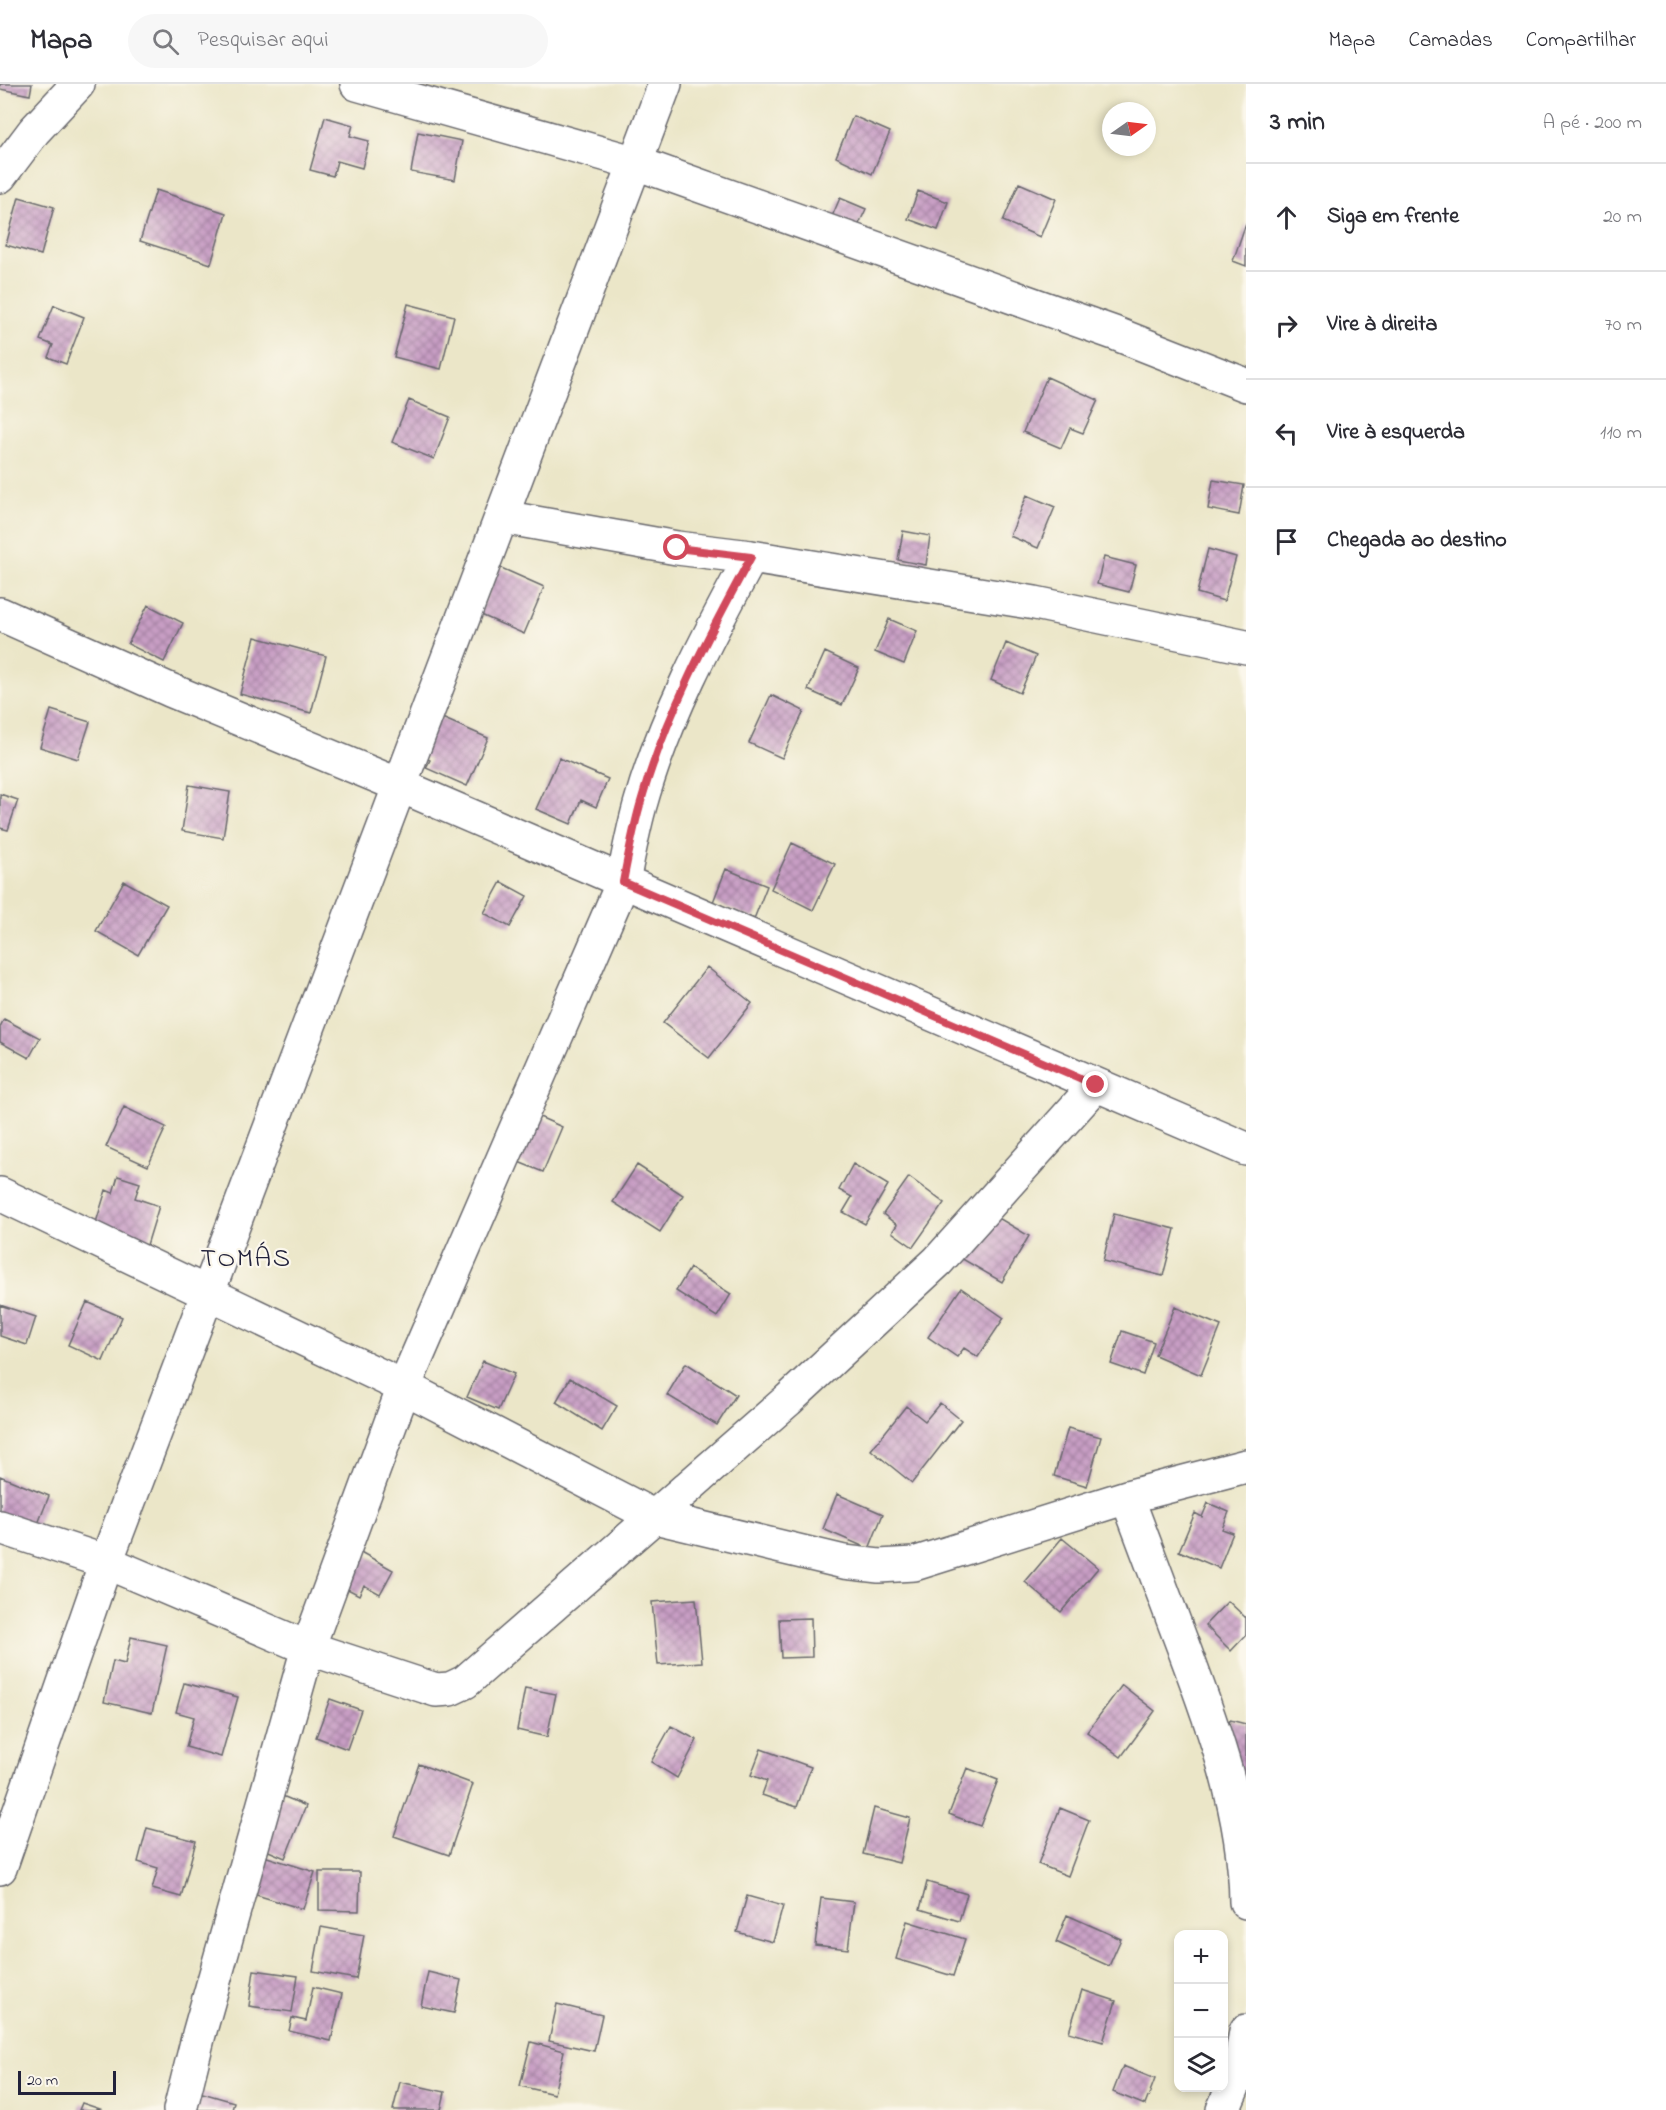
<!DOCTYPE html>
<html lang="pt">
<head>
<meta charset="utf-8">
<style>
  :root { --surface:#fff; --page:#f7f7f7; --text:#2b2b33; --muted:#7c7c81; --line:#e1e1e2 }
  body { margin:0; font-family:"Indie Flower",sans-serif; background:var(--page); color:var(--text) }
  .controls { position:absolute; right:18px; bottom:18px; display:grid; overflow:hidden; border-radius:12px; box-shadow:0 3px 9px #0003 }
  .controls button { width:54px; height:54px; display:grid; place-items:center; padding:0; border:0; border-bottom:2px solid var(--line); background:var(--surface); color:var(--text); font:30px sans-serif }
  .compass { position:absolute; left:1102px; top:18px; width:54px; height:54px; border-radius:50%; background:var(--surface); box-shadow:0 3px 9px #0003; rotate:76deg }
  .scale { position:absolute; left:18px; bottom:15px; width:98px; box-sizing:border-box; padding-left:6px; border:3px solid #22223b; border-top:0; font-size:16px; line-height:21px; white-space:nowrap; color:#22223b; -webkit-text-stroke:4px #fbf7ec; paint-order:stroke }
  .stop { position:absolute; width:18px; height:18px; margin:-14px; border:4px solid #d1495b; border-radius:50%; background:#fff }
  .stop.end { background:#d1495b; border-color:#fff; box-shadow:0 2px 6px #0008 }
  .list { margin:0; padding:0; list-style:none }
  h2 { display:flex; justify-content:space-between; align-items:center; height:78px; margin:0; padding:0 24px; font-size:26px }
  h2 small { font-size:20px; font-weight:400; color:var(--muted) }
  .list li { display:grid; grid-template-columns:39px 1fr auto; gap:18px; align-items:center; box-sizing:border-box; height:108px; padding:0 24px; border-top:2px solid var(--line) }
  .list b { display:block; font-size:22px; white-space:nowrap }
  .list em { font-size:20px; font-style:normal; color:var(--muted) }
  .icon { flex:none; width:33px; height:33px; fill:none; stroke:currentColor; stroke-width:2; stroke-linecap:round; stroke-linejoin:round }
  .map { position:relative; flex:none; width:1246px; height:2026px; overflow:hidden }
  header { display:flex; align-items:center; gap:36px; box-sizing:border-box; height:84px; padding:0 30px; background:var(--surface); border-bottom:2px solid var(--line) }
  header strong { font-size:28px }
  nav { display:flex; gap:33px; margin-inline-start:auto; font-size:21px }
  .search { width:420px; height:54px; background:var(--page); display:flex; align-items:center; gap:15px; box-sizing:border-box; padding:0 21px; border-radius:33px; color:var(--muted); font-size:22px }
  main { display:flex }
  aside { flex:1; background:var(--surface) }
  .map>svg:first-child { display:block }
  .building { fill:url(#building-cross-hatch) }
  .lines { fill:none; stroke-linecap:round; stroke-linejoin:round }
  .minor-casing { stroke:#68676c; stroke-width:36 }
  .tertiary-casing { stroke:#68676c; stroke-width:36 }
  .minor { stroke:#fff; stroke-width:33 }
  .tertiary { stroke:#fff; stroke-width:33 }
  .route { stroke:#d1495b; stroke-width:8 }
  .labels { text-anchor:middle; stroke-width:4.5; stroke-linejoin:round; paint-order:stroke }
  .neighbourhood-label { font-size:27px; letter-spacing:1.5px; fill:#22223b; stroke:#fbf7ec }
</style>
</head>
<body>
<header>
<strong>Mapa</strong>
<div class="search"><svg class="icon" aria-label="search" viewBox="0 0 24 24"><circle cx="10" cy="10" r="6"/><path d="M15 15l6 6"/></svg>Pesquisar aqui</div>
<nav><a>Mapa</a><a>Camadas</a><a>Compartilhar</a></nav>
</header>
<main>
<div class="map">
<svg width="1246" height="2026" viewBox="0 0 1246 2026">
  <defs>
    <pattern id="building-cross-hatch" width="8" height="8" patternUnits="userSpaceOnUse" patternTransform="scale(1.5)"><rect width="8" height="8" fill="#c89ec4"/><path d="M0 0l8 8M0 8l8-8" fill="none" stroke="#a280a0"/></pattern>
  </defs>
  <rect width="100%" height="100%" fill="#fbf7ec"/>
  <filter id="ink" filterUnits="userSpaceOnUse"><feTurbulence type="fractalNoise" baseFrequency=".0167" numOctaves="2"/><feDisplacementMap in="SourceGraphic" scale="12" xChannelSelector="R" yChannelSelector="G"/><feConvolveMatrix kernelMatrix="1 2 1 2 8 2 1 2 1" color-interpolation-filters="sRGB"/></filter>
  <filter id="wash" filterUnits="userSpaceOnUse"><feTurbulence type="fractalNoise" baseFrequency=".008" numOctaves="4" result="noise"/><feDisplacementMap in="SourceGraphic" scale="24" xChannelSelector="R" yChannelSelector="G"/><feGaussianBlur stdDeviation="1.35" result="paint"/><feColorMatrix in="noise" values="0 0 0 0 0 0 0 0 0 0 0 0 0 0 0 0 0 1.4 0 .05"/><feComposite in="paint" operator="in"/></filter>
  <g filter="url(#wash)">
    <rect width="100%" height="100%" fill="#ebe6c8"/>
    <g id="blocks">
      <path class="building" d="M0,0H32L30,11L0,5Z
        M853,32L890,48L872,90L836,73Z
        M325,33L353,41L350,52L369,57L362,84L337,77L333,92L310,86Z
        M418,48L462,57L455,96L411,88Z
        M1019,99L1056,115L1040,153L1003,137Z
        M156,106L226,129L211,180L140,157Z
        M918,107L948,118L938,146L908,135Z
        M19,113L54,123L41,171L6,161Z
        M840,114L866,125L852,155L827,144Z
        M1246,139V182L1233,177Z
        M408,220L454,232L441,285L394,273Z
        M54,221L84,233L66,280L48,273L53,261L40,256Z
        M1047,293L1098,316L1083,349L1070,344L1061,364L1023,348Z
        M409,316L450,333L434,375L392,358Z
        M1213,396L1244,401L1239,431L1208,425Z
        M1027,411L1055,423L1038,464L1010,452Z
        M903,447L930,452L926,481L898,476Z
        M1208,465L1236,473L1224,517L1197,509Z
        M1104,473L1136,481L1129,508L1097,500Z
        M499,483L544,503L524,550L479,530Z
        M148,521L183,539L164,578L128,560Z
        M889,535L917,547L904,580L875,568Z
        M255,553L326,572L311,629L240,610Z
        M1006,559L1036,572L1020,609L991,596Z
        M825,568L859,584L842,621L808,606Z
        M771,611L804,627L782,674L749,659Z
        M51,626L90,638L78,675L40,663Z
        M433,630L488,654L467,702L426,684L430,676L416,669Z
        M559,674L608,695L596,723L581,716L571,740L536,725Z
        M189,701L230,708L223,754L182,747Z
        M0,710L18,716L8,746L0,744Z
        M792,759L835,780L813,826L771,805Z
        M726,785L767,802L754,835L713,818Z
        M124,797L167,821L138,871L96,847Z
        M501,798L527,812L510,843L484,829Z
        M707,883L752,919L709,974L663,939Z
        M4,935L40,954L29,974L0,958V943Z
        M124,1023L166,1043L148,1082L106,1063Z
        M535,1031L562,1043L543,1088L516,1077Z
        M853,1080L888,1101L865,1140L843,1128L852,1113L839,1106Z
        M637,1081L683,1111L660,1148L613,1118Z
        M118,1092L140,1099L135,1114L159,1122L147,1161L94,1145L106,1106L113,1109Z
        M909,1093L944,1119L913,1163L892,1148L897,1141L883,1130Z
        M985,1126L1029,1152L1002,1198L959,1173Z
        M1114,1130L1175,1145L1163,1192L1103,1177Z
        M690,1184L731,1210L717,1233L676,1207Z
        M961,1204L1004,1234L978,1273L964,1264L957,1273L928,1253Z
        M87,1218L122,1233L103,1277L68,1261Z
        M0,1221L36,1233L27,1261L0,1252Z
        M1175,1223L1221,1242L1201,1291L1155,1271Z
        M1122,1247L1154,1258L1143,1291L1111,1280Z
        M483,1277L514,1290L498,1326L467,1313Z
        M686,1279L736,1311L717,1341L667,1311Z
        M570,1294L617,1322L602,1347L556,1318Z
        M940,1319L961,1336L912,1399L871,1366L906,1322L925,1337Z
        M1068,1344L1101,1353L1087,1402L1054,1392Z
        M0,1392L49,1412L34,1450L0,1437Z
        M837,1410L883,1430L869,1465L823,1445Z
        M1208,1419L1229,1428L1222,1445L1233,1449L1219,1484L1179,1467L1195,1429L1202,1433Z
        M1062,1454L1098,1484L1061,1528L1025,1498Z
        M357,1466L393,1486L380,1510L364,1501L359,1511L338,1500Z
        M696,1515L702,1578L658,1581L652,1518Z
        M1228,1517L1246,1534V1551L1231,1567L1205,1541Z
        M811,1534L812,1573L781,1574L779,1535Z
        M131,1553L167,1561L152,1629L104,1618L113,1577L125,1580Z
        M184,1599L238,1613L221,1673L186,1663L194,1633L176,1628Z
        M1122,1601L1155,1627L1121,1673L1087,1648Z
        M525,1604L556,1610L547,1653L517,1646Z
        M330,1615L361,1626L347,1665L316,1653Z
        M1230,1636L1246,1640V1706L1217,1699Z
        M671,1642L697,1656L677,1694L651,1678Z
        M761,1665L811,1683L797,1723L762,1711L767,1697L751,1691Z
        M419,1680L473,1700L449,1771L394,1752Z
        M967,1684L998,1696L980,1742L949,1730Z
        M266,1705L306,1722L285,1774L245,1757Z
        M874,1724L910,1734L899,1779L863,1770Z
        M1060,1724L1089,1736L1068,1792L1038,1780Z
        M147,1744L196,1757L181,1813L152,1805L158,1784L138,1778Z
        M264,1772L315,1788L303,1825L253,1810Z
        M319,1788H360L359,1827L319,1826Z
        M927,1798L967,1810L959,1837L920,1825Z
        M747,1812L783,1822L773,1858L737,1848Z
        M821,1814L854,1818L848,1865L815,1861Z
        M1067,1831L1121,1855L1109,1882L1056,1858Z
        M907,1837L965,1855L953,1892L896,1875Z
        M321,1843L364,1851L356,1895L313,1887Z
        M254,1886L298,1892L292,1928L249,1922Z
        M428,1888L461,1896L454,1929L421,1922Z
        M313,1903L342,1910L331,1957L289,1947L292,1934L306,1937Z
        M1082,1906L1116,1917L1103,1958L1069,1948Z
        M557,1920L602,1931L594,1967L549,1957Z
        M531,1958L564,1967L554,2010L520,2002Z
        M1123,1982L1155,1995L1145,2021L1113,2008Z
        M400,1998L445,2008L441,2026H393Z
        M199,2008L234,2018L232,2026H194Z
        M82,2019L103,2026H79Z"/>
    </g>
  </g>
  <g filter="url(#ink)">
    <use href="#blocks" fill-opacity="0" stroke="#68676c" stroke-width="1.5"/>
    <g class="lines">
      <g class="minor-casing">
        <path id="minor" d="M357,0L636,79L1114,249L1246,301
          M0,92L34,47L78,0
          M502,433L677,464L751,473L1035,519L1246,563
          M0,530L170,606L399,701L1246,1065
          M0,1110L404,1303L655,1433L844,1478L879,1482L914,1480L1127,1413L1246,1382
          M1127,1413C1146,1463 1165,1513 1183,1562C1214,1644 1245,1729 1246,1818
          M0,1443L106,1478L308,1564L436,1606L450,1605L465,1598L788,1316L938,1177L1096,1001
          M180,2026L199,1950L308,1564L404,1303L623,798C628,772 633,746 640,721C664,635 708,552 751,473
          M1223,2026L1239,1989L1246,1947"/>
      </g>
      <g class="tertiary-casing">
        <path id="tertiary" d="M0,1784L106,1478L665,0"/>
      </g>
      <use href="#minor" class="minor"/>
      <use href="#tertiary" class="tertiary"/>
    </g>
  </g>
  <g class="lines" filter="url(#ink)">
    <path class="route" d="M677,464L751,473C708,552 664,635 640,721C633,746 628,772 623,798L1096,1001"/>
  </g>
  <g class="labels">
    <g class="neighbourhood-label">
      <text x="246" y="1182">TOMÁS</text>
    </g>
  </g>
</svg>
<div class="controls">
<button>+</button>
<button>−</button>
<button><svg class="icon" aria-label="layers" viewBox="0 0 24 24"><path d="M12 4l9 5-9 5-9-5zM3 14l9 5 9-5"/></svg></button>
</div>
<svg class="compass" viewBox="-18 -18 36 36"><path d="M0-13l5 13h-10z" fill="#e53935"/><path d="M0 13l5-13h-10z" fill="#7c7c81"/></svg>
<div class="scale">20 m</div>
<div class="stop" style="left:677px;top:464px"></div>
<div class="stop end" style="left:1096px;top:1001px"></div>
</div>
<aside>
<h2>3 min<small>A pé · 200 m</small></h2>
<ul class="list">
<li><svg class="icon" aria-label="ahead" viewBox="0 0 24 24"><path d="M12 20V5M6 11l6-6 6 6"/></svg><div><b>Siga em frente</b></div><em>20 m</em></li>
<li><svg class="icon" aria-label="right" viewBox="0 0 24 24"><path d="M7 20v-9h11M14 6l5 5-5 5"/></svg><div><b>Vire à direita</b></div><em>70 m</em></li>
<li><svg class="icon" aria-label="left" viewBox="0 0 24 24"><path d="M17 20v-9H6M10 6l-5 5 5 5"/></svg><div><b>Vire à esquerda</b></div><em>110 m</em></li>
<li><svg class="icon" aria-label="arrive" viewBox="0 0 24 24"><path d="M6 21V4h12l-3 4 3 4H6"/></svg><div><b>Chegada ao destino</b></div></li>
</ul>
</aside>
</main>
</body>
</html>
